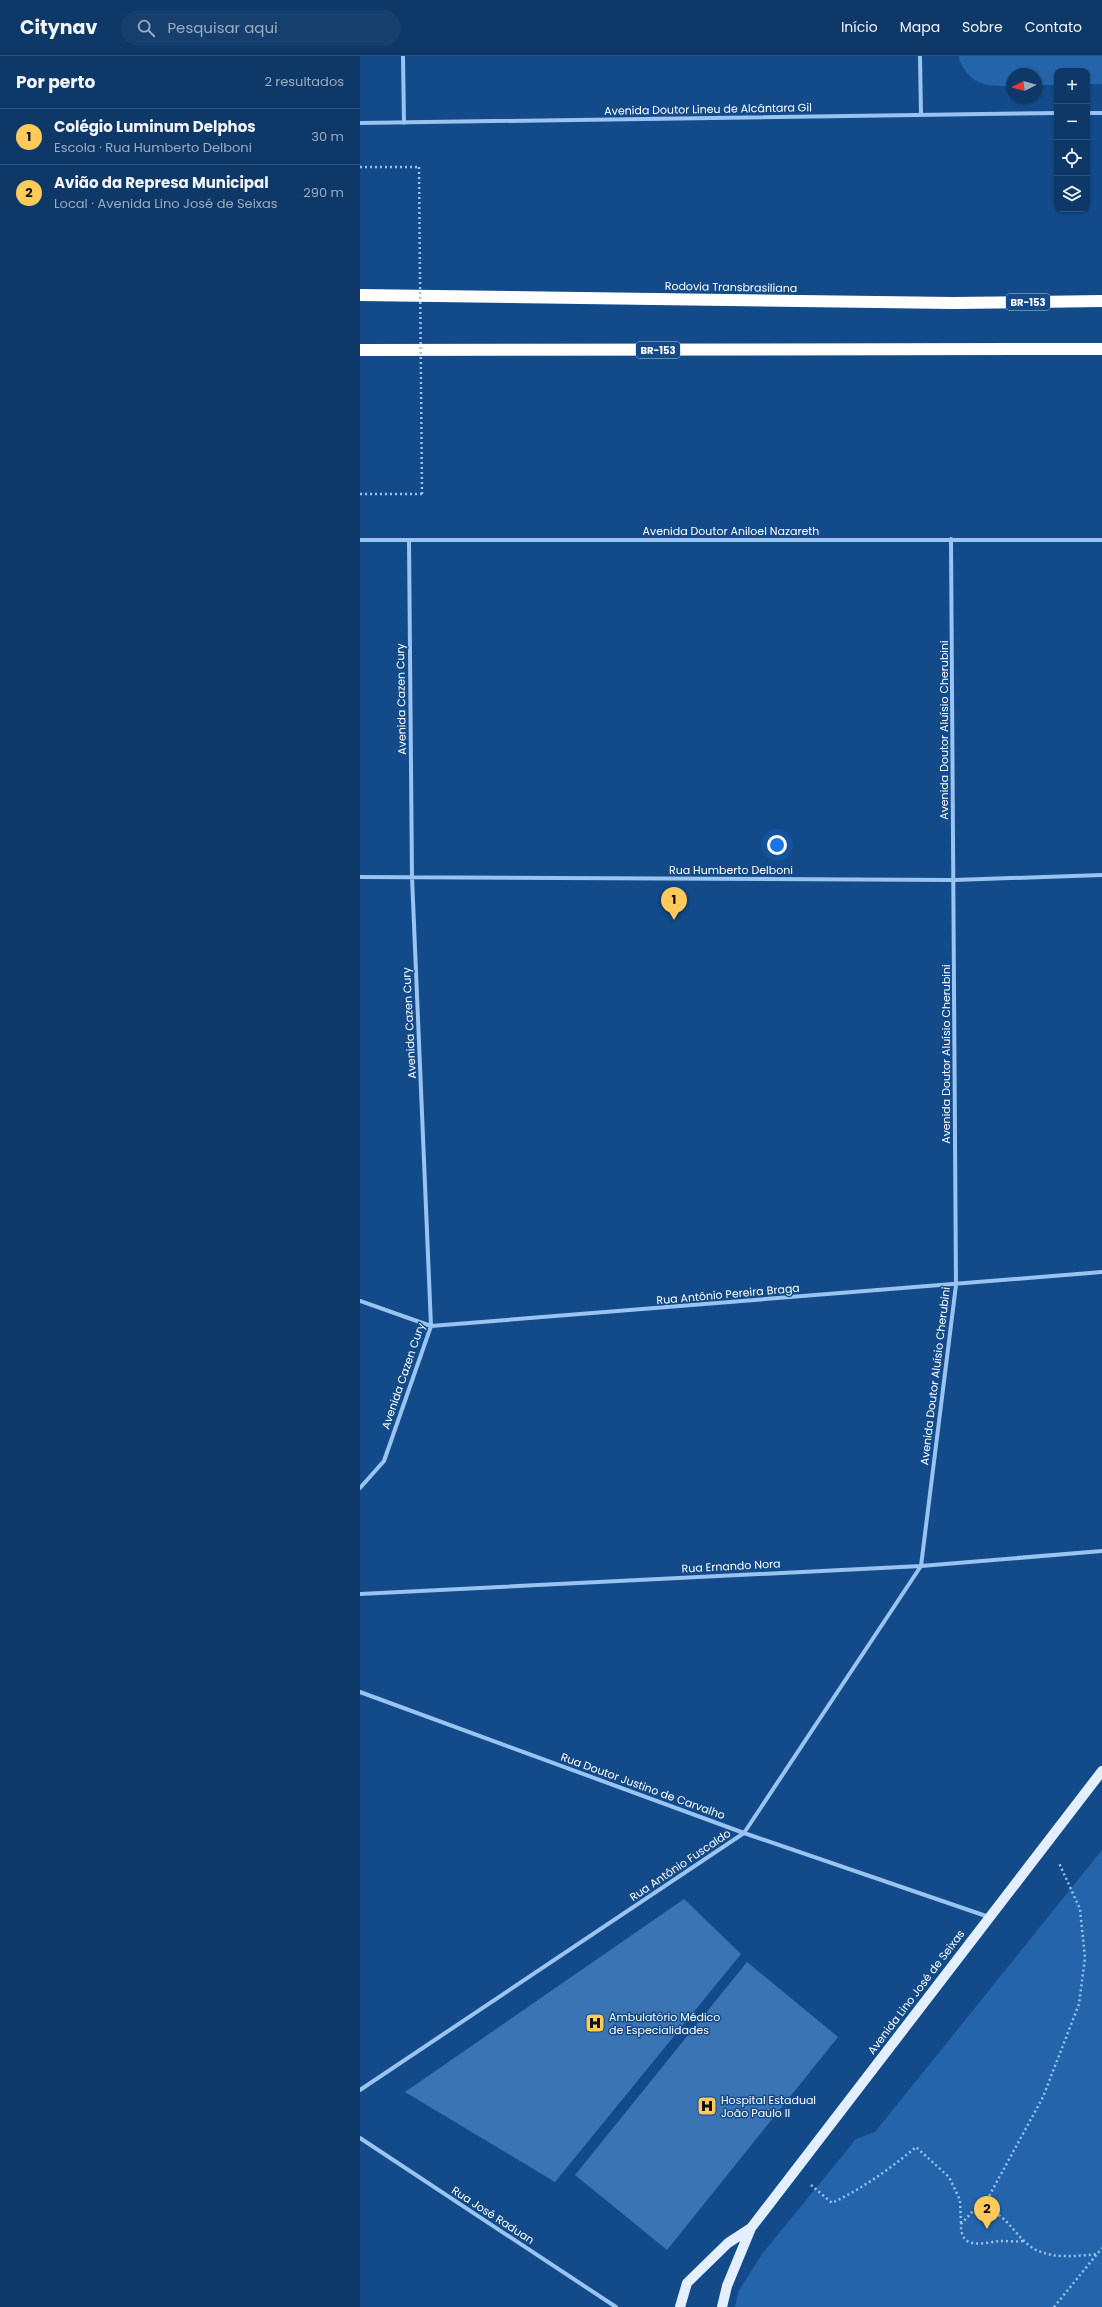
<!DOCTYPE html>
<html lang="pt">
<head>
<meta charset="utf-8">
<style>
  :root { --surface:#0e3868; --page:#173f6e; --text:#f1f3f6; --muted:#9bacc0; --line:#2e527c; --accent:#ffca59 }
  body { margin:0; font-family:Poppins,sans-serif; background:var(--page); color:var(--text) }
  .controls { position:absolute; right:12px; top:12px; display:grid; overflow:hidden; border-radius:8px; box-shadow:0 1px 3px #0004 }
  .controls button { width:36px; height:36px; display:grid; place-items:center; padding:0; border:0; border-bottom:1px solid var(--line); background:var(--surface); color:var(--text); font:20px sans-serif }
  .compass { position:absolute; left:646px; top:12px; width:36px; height:36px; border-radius:50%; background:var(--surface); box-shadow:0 1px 3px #0004; rotate:264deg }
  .you { position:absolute; left:417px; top:789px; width:14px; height:14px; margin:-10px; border:3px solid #fff; border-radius:50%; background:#1a73e8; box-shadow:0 0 0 6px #1a73e833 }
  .badge { display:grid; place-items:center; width:26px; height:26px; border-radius:50%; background:var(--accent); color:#111; font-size:13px; font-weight:700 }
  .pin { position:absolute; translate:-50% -33px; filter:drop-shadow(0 1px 2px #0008) }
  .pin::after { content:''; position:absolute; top:21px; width:14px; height:12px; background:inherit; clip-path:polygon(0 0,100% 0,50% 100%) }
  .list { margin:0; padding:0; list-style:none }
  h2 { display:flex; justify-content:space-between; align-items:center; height:52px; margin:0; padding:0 16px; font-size:17px }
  h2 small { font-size:13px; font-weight:400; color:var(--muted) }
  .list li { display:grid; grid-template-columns:26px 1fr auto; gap:12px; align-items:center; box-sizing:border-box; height:56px; padding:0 16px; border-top:1px solid var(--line) }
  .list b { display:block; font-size:15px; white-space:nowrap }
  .list p { margin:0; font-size:13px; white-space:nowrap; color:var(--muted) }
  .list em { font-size:13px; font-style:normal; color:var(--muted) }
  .icon { flex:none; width:22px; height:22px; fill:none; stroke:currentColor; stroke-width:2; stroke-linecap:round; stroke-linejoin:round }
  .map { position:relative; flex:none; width:742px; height:2251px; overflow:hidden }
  header { display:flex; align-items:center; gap:24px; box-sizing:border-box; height:56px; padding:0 20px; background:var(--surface); border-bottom:1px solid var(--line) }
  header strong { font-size:19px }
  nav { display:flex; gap:22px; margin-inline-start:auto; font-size:14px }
  .search { width:280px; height:36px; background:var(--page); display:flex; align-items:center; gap:10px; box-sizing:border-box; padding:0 14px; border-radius:22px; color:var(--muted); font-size:15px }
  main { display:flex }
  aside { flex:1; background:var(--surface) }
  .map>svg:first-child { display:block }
  .green { fill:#2464aa }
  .building { fill:#3b74b4 }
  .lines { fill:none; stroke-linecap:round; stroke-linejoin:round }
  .path { stroke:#99c3f1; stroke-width:2.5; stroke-dasharray:2 3; stroke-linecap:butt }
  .minor { stroke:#99c3f1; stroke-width:4 }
  .primary { stroke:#e3efff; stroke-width:10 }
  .motorway { stroke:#fff; stroke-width:12 }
  .path-bridge { stroke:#99c3f1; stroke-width:2.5; stroke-dasharray:2 3; stroke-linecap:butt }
  .labels { text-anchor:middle; stroke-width:3; stroke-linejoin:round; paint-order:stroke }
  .shield { fill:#124a8a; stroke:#b8c9dc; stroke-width:1 }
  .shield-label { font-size:10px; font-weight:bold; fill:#fff }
  .street-label { font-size:11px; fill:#fff; stroke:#124a8a }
  .poi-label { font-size:11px; fill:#fff; stroke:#124a8a; text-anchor:start }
</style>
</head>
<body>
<header>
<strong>Citynav</strong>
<div class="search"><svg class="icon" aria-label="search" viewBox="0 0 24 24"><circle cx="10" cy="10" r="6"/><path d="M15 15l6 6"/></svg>Pesquisar aqui</div>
<nav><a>Início</a><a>Mapa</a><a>Sobre</a><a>Contato</a></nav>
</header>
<main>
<aside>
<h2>Por perto<small>2 resultados</small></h2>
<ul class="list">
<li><span class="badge">1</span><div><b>Colégio Luminum Delphos</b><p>Escola · Rua Humberto Delboni</p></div><em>30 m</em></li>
<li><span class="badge">2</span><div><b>Avião da Represa Municipal</b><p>Local · Avenida Lino José de Seixas</p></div><em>290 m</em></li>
</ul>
</aside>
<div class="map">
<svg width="742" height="2251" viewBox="0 0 742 2251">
  <rect width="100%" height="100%" fill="#124a8a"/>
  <path class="green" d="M599,0H742V28H727V15H697V29H676V18H652V30C634,30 616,31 605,14C602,9 599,6 599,0Z
    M742,1794V2251H375L378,2236L402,2198L496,2083L515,2076Z"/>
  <path class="building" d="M324,1843L381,1898L195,2126L45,2036Z
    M387,1906L478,1981L307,2194L215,2119Z"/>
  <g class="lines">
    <path class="path" d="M0,111H59
      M0,438H62
      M451,2129L472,2147C503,2132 530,2113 556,2091L589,2121L600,2144L601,2168
      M622,2153L683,2041L719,1948L725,1902L720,1853L699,1807
      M663,2185C656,2186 648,2185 641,2185C625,2186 600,2196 601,2168L614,2154C646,2149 652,2181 676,2194C695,2203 717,2200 738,2198
      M694,2251L742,2192"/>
    <path class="minor" d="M43,0L44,67
      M560,0L561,59
      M727,57H742
      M0,67L697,57
      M0,484H742
      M0,821L594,824L742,819
      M0,1245L71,1270L742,1216
      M0,1432L24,1405L71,1270L52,821L49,484
      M0,1538L561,1510L742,1495
      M0,1636L384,1777L629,1861
      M0,2034L384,1777L561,1510L596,1229L591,483
      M0,2082L256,2251"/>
    <path class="primary" d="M320,2251L327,2227L368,2187L391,2172
      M362,2251L367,2230L391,2172L742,1715"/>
    <path class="motorway" d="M0,239L593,247L742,245
      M0,294L742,293"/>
    <path class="path-bridge" d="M59,111L62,438"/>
  </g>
  <defs>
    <g id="hospital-square" transform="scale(1)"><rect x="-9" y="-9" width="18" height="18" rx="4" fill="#ffca59" stroke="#124a8a"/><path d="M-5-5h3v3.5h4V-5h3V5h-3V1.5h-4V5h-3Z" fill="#111"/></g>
  </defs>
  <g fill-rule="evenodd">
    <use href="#hospital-square" x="235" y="1967"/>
    <use href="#hospital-square" x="347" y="2050"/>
  </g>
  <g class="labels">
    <g class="shield">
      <rect x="646" y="238" width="44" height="16" rx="3"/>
      <rect x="276" y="286" width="44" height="16" rx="3"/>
    </g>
    <g class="shield-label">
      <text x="668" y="250">BR-153</text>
      <text x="298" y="298">BR-153</text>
    </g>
    <g class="street-label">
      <text transform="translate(348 53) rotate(-1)" y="4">Avenida Doutor Lineu de Alcântara Gil</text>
      <text transform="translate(371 231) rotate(1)" y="4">Rodovia Transbrasiliana</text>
      <text x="371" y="479">Avenida Doutor Aniloel Nazareth</text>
      <text transform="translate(41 643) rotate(-91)" y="4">Avenida Cazen Cury</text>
      <text transform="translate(584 674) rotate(-90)" y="4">Avenida Doutor Aluísio Cherubini</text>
      <text x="371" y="818">Rua Humberto Delboni</text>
      <text transform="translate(49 967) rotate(-93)" y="4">Avenida Cazen Cury</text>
      <text transform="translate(586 998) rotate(-90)" y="4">Avenida Doutor Aluísio Cherubini</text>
      <text transform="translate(368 1238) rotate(-5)" y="4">Rua Antônio Pereira Braga</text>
      <text transform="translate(43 1320) rotate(-71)" y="4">Avenida Cazen Cury</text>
      <text transform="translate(575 1320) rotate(-83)" y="4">Avenida Doutor Aluísio Cherubini</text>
      <text transform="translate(371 1510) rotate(-3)" y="4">Rua Ernando Nora</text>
      <text transform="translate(283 1730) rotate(20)" y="4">Rua Doutor Justino de Carvalho</text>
      <text transform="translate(320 1809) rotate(-34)" y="4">Rua Antônio Fuscaldo</text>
      <text transform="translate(556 1936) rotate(-53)" y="4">Avenida Lino José de Seixas</text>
      <text transform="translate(133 2159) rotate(33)" y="4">Rua José Raduan</text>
    </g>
    <g class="poi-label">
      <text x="249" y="1965">Ambulatório Médico<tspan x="249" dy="13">de Especialidades</tspan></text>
      <text x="361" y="2048">Hospital Estadual<tspan x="361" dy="13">João Paulo II</tspan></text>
    </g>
  </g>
</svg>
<div class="controls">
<button>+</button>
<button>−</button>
<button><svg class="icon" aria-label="locate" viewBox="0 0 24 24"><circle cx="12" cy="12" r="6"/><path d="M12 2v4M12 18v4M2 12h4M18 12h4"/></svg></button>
<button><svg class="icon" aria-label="layers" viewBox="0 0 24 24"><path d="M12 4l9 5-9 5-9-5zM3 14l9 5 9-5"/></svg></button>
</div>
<svg class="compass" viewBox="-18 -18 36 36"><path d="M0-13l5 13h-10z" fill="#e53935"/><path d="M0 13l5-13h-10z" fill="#9bacc0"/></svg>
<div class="you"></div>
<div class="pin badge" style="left:314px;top:864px">1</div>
<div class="pin badge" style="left:627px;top:2173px">2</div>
</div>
</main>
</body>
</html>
